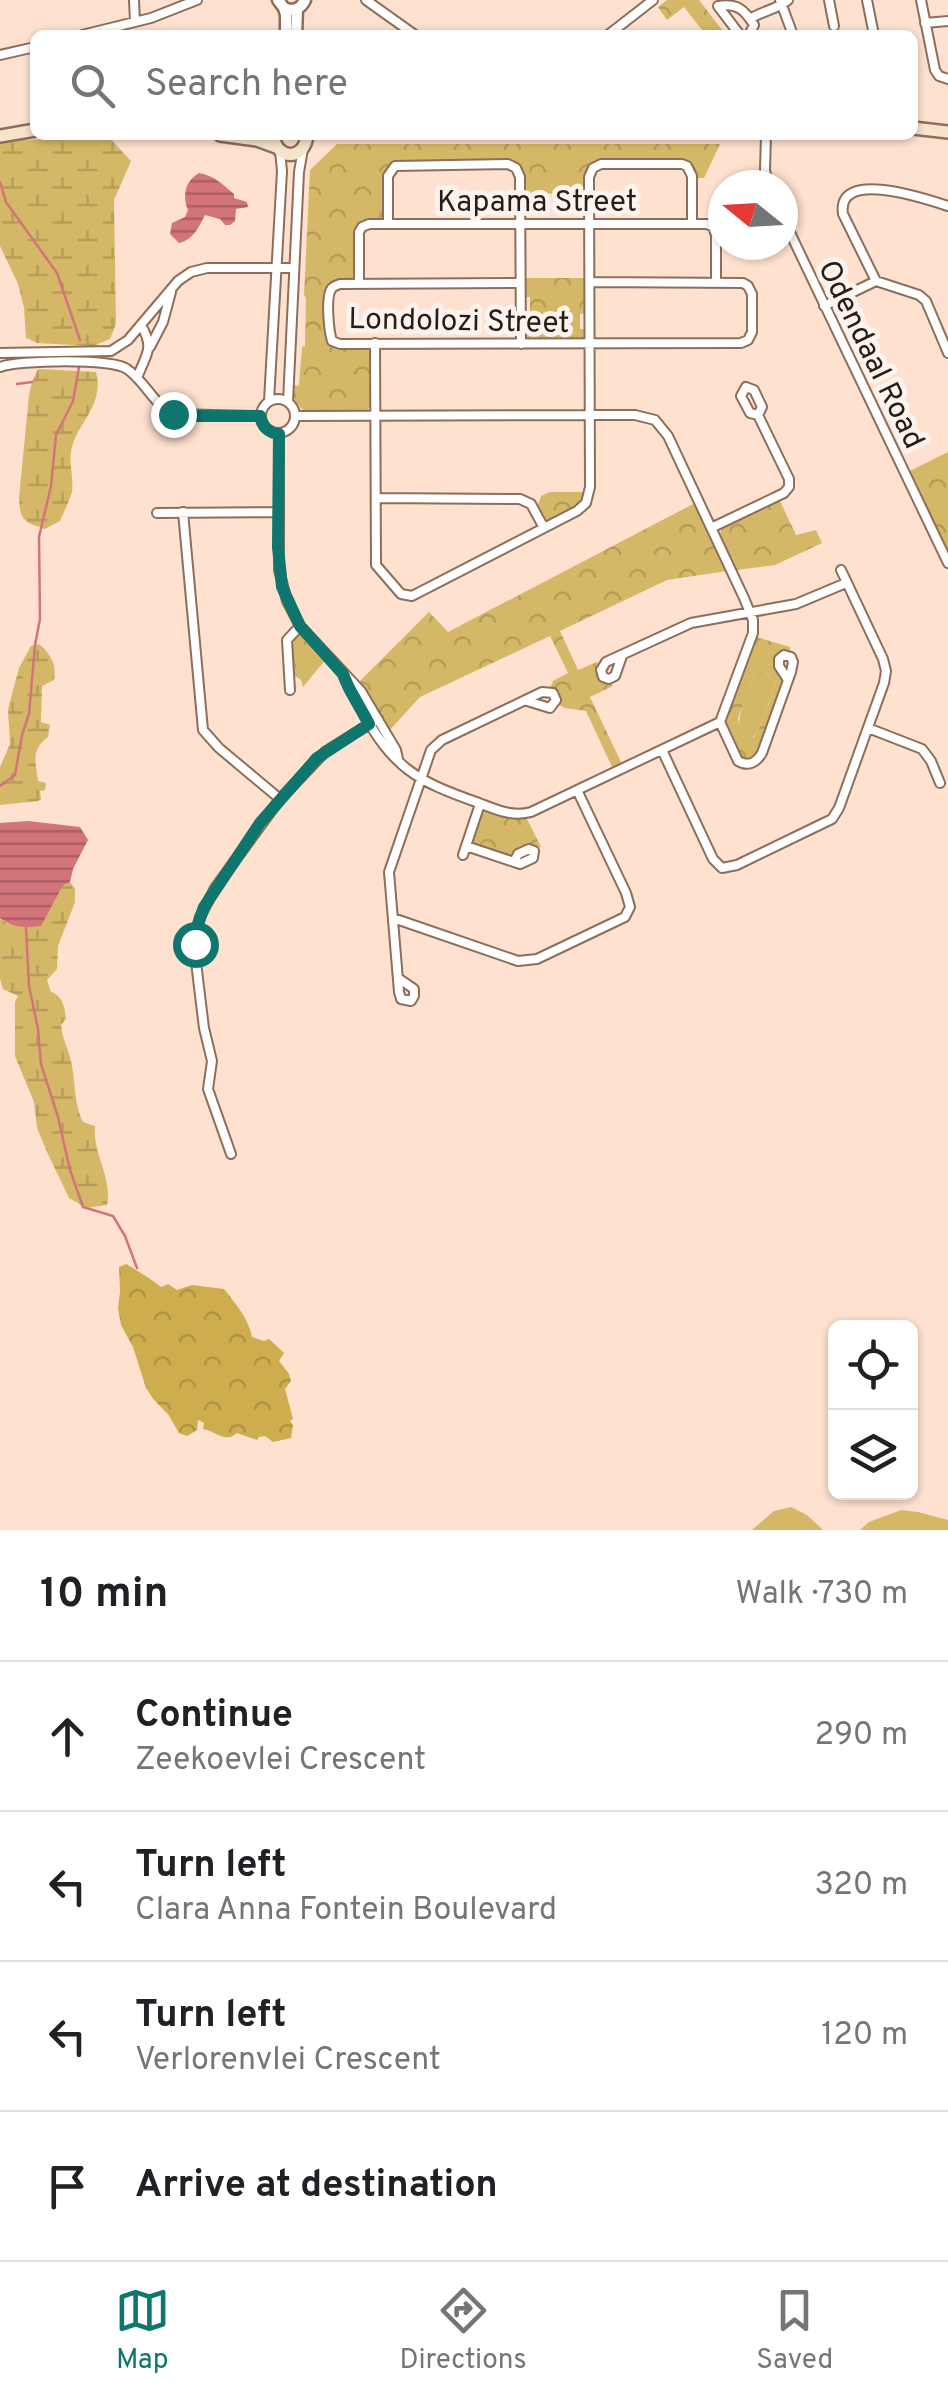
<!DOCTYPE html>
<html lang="en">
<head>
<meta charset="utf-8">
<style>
  :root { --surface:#fff; --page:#f2f2f2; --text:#202124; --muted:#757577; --line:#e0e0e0; --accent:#0f766e }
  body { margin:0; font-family:Overpass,sans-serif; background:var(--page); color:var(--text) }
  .controls { position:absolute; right:30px; bottom:30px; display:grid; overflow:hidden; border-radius:15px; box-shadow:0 2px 8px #0004 }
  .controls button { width:90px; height:90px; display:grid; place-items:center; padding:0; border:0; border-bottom:2px solid var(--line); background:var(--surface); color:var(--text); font:50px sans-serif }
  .compass { position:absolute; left:708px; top:170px; width:90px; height:90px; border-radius:50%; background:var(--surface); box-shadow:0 2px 8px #0004; rotate:288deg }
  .stop { position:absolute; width:30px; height:30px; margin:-22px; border:8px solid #0f766e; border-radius:50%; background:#fff }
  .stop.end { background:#0f766e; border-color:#fff; box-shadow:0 2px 10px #0008 }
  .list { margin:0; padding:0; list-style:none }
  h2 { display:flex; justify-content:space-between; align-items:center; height:130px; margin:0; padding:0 40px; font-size:42px }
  h2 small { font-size:32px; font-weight:400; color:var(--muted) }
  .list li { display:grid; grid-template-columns:65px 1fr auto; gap:30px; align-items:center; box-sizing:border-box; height:150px; padding:0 40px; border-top:2px solid var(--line) }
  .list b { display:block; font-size:38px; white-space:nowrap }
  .list p { margin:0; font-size:32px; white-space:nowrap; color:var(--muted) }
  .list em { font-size:32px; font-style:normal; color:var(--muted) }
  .icon { flex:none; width:55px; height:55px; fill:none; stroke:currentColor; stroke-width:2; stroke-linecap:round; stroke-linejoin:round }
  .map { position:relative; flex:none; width:948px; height:1530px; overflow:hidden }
  .search { position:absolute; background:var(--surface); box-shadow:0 2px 8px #0004; left:30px; right:30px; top:30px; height:110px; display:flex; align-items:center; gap:25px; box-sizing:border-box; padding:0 35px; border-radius:15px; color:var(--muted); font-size:38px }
  .sheet { height:730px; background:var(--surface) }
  nav { display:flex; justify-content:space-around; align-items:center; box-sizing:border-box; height:140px; border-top:2px solid var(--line); background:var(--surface); font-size:28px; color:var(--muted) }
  nav a { display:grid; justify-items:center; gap:5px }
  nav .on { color:var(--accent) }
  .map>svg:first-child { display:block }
  .grass { fill:#d4b867 }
  .forest { fill:url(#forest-crowns) }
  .wetland { fill:url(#wetland-marsh) }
  .park { fill:url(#park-crowns); fill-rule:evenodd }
  .water { fill:url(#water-rules) }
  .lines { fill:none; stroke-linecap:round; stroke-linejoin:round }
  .stream { stroke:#d3747a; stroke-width:2.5 }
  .minor-casing { stroke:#8d6e5a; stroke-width:12 }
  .tertiary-casing { stroke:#8d6e5a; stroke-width:15 }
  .secondary-casing { stroke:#8d6e5a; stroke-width:16 }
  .minor { stroke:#fff; stroke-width:8 }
  .tertiary { stroke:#fff; stroke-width:10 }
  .secondary { stroke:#f7e4cb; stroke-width:11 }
  .route { stroke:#0f766e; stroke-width:12 }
  .labels { text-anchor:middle; stroke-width:10; stroke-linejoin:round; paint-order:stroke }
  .street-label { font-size:30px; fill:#291c14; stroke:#faf3ee }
</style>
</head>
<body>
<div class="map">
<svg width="948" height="1530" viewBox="0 0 948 1530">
  <defs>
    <pattern id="forest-crowns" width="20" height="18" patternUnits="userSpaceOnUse" patternTransform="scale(2.5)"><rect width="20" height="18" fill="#cdad4e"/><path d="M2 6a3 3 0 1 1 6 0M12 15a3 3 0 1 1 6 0" fill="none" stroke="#b09443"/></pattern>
    <pattern id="wetland-marsh" width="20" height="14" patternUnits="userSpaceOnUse" patternTransform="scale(2.5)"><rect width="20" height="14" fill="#d4b867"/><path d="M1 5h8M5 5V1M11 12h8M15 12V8" fill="none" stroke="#b69e58"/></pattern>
    <pattern id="park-crowns" width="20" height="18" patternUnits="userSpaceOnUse" patternTransform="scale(2.5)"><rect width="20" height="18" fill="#d4b867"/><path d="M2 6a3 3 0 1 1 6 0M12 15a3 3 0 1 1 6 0" fill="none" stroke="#b69e58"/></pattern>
    <pattern id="water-rules" width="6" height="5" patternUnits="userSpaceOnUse" patternTransform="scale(2.5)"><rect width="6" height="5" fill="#d3747a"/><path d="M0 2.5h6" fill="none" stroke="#ab5e63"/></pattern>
  </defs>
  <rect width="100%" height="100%" fill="#fee1cf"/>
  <path class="grass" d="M758,670H764L776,684L758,732C754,736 751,741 744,737C730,728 750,686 754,673Z
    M791,1507L807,1515L823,1530H752L774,1511Z
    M901,1510L918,1512L948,1520V1530H860L869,1522Z"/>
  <path class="forest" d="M126,1264C139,1272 150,1278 161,1287L168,1284L177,1290L192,1285L224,1289C235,1303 249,1319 252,1337L264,1341L269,1339L284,1353L279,1361L289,1374L291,1381L285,1389L293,1419L290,1421L293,1425L291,1438L273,1442L265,1436L259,1437L257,1440L237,1433C225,1444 216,1431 203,1429L204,1423L198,1420L197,1430L187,1436L179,1433L168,1414L154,1400L146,1388L133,1347L121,1325L118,1308L120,1292L119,1267Z"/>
  <path class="wetland" d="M110,138L131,161L114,200L116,324L110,339L93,346L37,343L26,338L24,308L18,284L0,246V143L21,140Z
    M38,369L96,372C105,407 75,424 71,452C69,465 74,479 72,492C69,502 64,512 60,521L45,529C24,522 20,521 19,498L29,395L32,382Z
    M39,644C51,654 57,665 54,680L42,686L41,722L50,725L48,737C30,751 36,761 38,781L46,783L45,790L40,791L41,799L38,801L0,805V767L10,744L8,709L19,668L31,646Z
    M70,882L75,889V902L58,946L57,969L47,980L51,992C63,996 65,1008 66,1019L61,1025C62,1037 67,1046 70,1057C76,1079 73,1102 83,1122L95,1126C92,1153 113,1178 107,1205L86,1208L69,1198L47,1152L37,1128L34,1102L15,1056V1002L18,996L3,989L0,979V918L8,924L63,884Z"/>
  <path class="park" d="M667,0H699L726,35H706L684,7L667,20L658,7Z
    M337,144H720L704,178H695L692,167L687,163L597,162L587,193L523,194C523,179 525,167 509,161L393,163L385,175L384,217L381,220L362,224L355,276L350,280L335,282C322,295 323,326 330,343L365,347L371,351L372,406L364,412L305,411C294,404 292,395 292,383L297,386L299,385L302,347L305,346L306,298L304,295L310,170Z
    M523,278H587V313L580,314V329H587L585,338L581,340L527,339L524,336L523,313L530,312V297H523Z
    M948,452V556L908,472Z
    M550,492H587L579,506L549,521L543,518L537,508L541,496Z
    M779,499L796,535L816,530L822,543L775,565L736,570L719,536L723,526Z
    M695,503L727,571L667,580L560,631L578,670L597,662L613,686L590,697L622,764L613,769L586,711L565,708L559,705L558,694L550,688L553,681L568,673L550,636L420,697L388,732L375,710V704L369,693L358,683L429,612L448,632Z
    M295,634H301L326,659L303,687L301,680L292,674L290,643Z
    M756,637L790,647V652H784L776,666L783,684L758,754L748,761L741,758L724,724ZM758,670L766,672L776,684L758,732L754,737L748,738L741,734L738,718L754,673Z
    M488,810L513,818L526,817L541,847L537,848L526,846L510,858L476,846L472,838L480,815Z"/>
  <path class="water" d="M199,173C215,176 222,184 234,194V198L247,202L248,207L236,209L235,221L230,225H225L220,219L205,215C199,227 193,240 179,243L170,234L172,223L185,217L188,210C182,196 185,181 199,173Z
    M28,821L80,827L88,840L73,869L70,882L63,885L41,926C25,928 13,928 0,918V823Z"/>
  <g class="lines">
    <path class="stream" d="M0,182L6,202L57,273L80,340
      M17,384L32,382
      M0,786L15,775L22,735L29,714L35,645L40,619L39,537L51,486L56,435L73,401L79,367
      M26,928L29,986L38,1029L41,1064L58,1117L70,1170L83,1207L113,1216L125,1236L137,1268"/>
    <g class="minor-casing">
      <path id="minor" d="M134,0L135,22
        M366,0L415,35
        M780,0L793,35
        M829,0L834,26
        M867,0L874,35
        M921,0L935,70L939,76L948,79
        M750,19C762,11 778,9 788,0
        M925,23L948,21
        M82,35L151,18L197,0
        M608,35L653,0
        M740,35L718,6C737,3 744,9 754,25L749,35
        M0,55L35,47
        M766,135L765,170L768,185
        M783,218L948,563
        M388,224V176L395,166L508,164L516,168L520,177L521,344
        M876,281L843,214C836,168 926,199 948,206
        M520,283L340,284C337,285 334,286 332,288C325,296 329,331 332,341L340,344L741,343L748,340L752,332V294L748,286L743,283L591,282
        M359,284V232L362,227L369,224H707L713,227L716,235V283
        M824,306L876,281L919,295L926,301L948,353
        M375,343L376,565L401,594L412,596L577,511L586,503L590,487L589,177L593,168L601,164H682L687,166L692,176V223
        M150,347L163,322L171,292
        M0,353L111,351L128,340L178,281L191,272L207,268H294
        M0,367C19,360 112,358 127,369C145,381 153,404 173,414L260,416
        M137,378C146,354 155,349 141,325
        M746,387L754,390L762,407L758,415L750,413L741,396Z
        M261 416a17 17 0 1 1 34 0a17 17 0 1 1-34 0Z
        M269,401L282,171L280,151
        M288,402L299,172L303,149
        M295,416L590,415H635L655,420L668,436L744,598L753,620V633L720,722L531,812C512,817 497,810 479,803C416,781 393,768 361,709C354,697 347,687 343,674
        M279,433V570L287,601L300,626L361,691L396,750L398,759
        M376,498L520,499L531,504L544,528
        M183,512L203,730L219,748L280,799
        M157,513L279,512
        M711,528L784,493L789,487V479L758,415
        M622,656L615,676L609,679L603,677L601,670L606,662L691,623L796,604L846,583
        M290,690L287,640L300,626
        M720,722L738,761C748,767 756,763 762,753L791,672L793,662L791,657L784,655L779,659V666L788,680
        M868,728L922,749L931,761L940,783
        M662,750L713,859L722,868L737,865L832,819L839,808L884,683L886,671L883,659L841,570
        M466,846L520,864L533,858L534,851
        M463,855L480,804
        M514,862L518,854L529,849L534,851
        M393,918L518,961L537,959L625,917L630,907L626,893L577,790
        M398,978L414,989V996L411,1001L401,999L399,992L389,872L431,750L442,740L542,692L553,693L556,700L550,708L527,701
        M231,1154L208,1089L212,1061L204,1028L195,954V937L200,917L215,888L280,799L326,751L378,719"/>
    </g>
    <g class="tertiary-casing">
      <path id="tertiary" d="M278,0L284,8C293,12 301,9 305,0
        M284,8L286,15V35
        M296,35L297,9"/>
    </g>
    <g class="secondary-casing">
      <path id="secondary" d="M913,128L948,132
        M220,135L257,140L276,147
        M273,135C276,161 305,161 307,135
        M0,136L35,130"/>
    </g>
    <use href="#minor" class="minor"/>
    <use href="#tertiary" class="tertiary"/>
    <use href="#secondary" class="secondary"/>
  </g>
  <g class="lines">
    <path class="route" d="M173,414L183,416H260C262,426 268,433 279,434L278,547L282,587L300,626L343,674L349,688L369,724L317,758L260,823L204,907L197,927L195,944"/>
  </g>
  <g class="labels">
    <g class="street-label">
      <text x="537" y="211">Kapama Street</text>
      <text transform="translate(459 320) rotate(1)" y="10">Londolozi Street</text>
      <text transform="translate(872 354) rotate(64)" y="10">Odendaal Road</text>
    </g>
  </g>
</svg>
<div class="controls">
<button><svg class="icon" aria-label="locate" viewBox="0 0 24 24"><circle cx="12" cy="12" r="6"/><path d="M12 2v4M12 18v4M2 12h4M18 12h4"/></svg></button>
<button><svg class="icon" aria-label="layers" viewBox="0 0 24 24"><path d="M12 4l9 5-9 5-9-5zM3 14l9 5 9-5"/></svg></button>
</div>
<svg class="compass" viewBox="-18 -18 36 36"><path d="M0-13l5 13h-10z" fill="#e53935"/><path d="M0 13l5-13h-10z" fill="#757577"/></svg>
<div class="stop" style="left:195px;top:944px"></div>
<div class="stop end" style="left:173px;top:414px"></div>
<div class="search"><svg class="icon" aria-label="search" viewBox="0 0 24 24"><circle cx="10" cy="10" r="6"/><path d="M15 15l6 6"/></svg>Search here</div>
</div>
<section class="sheet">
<h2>10 min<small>Walk · 730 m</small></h2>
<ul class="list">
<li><svg class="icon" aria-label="ahead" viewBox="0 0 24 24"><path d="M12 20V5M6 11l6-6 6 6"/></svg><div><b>Continue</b><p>Zeekoevlei Crescent</p></div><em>290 m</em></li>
<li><svg class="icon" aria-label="left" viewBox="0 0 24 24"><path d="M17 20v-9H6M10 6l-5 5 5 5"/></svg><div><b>Turn left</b><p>Clara Anna Fontein Boulevard</p></div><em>320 m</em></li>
<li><svg class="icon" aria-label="left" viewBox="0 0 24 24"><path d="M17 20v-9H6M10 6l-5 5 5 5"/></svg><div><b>Turn left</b><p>Verlorenvlei Crescent</p></div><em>120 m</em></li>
<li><svg class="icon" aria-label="arrive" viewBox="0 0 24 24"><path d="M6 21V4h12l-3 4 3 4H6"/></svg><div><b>Arrive at destination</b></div></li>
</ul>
</section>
<nav>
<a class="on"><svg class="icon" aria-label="map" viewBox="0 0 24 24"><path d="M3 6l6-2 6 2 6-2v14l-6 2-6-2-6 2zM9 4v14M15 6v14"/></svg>Map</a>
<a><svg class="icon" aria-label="directions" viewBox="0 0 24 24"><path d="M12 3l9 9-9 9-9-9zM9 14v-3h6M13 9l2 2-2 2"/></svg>Directions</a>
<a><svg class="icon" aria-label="saved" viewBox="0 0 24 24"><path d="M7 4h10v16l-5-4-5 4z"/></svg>Saved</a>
</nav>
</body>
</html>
